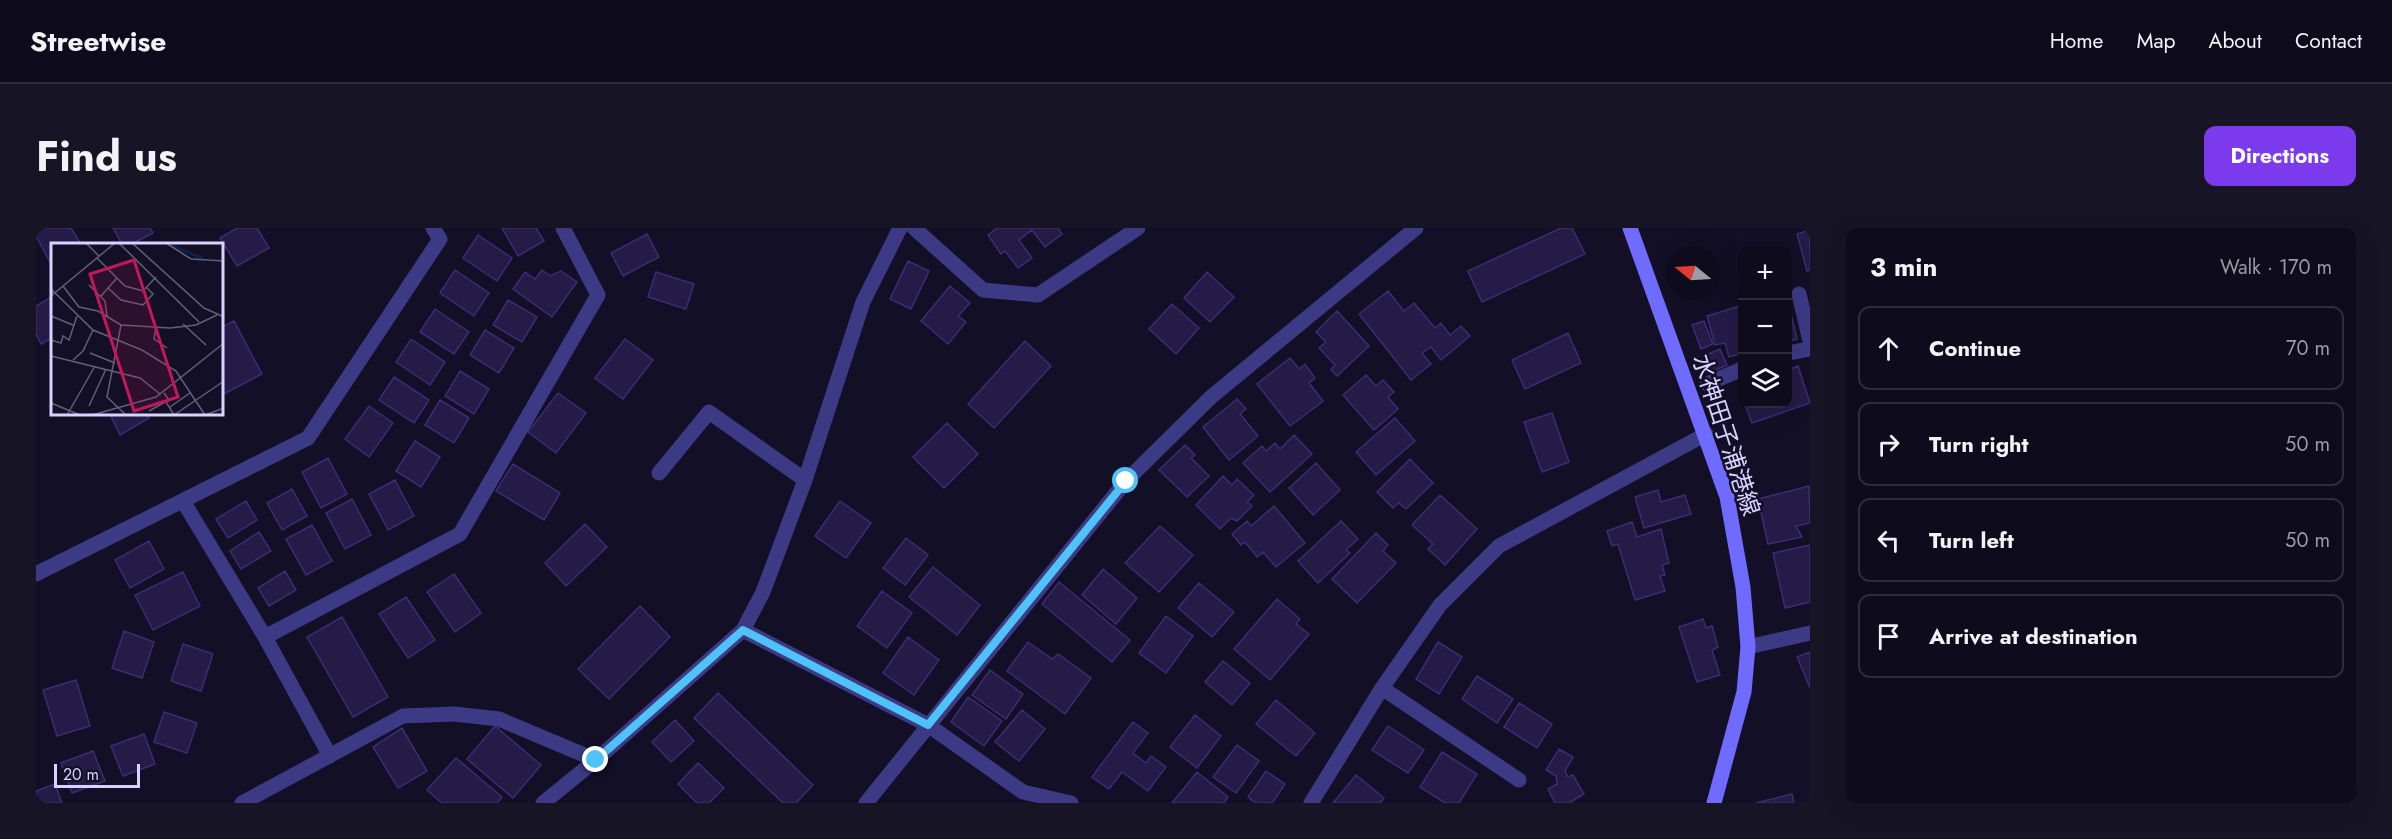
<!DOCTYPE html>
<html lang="en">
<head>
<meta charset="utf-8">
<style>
  :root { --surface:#0e0b1c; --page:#171425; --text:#f1f3f6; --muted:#9b9ba3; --line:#2e2b3b; --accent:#7c3aed }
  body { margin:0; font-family:Jost,"Noto Sans JP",sans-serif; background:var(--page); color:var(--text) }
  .controls { position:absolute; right:18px; top:18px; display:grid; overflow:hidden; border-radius:12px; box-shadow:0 6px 24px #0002 }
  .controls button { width:54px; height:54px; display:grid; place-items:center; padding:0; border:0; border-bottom:2px solid var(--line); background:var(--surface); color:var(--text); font:30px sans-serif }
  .compass { position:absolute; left:1630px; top:18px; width:54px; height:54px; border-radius:50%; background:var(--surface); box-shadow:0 6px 24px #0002; rotate:288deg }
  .scale { position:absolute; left:18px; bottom:15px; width:86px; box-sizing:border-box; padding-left:6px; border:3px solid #d9d4ff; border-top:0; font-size:16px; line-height:21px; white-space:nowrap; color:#d9d4ff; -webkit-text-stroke:4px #130f26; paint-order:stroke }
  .stop { position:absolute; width:18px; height:18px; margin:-14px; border:4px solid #4fc3f7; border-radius:50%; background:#fff }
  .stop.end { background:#4fc3f7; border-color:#fff; box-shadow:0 2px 6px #0008 }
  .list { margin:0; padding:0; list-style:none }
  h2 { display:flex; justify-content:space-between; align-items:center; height:78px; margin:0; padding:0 24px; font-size:26px }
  h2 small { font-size:20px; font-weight:400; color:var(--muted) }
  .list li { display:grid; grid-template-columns:39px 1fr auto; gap:18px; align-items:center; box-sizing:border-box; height:84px; margin:0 12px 12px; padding:0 12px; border:2px solid var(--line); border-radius:12px }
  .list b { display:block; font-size:22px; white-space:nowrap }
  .list em { font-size:20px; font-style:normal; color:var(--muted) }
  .icon { flex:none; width:33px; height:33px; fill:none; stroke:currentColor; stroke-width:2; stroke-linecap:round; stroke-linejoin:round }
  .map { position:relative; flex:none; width:1774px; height:575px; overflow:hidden; border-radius:12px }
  header { display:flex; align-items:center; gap:36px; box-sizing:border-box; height:84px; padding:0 30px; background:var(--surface); border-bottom:2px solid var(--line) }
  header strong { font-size:28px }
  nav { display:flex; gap:33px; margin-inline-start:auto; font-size:21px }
  .intro { display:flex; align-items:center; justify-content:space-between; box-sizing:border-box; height:144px; padding:0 36px }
  h1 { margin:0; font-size:42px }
  .button { padding:15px 27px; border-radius:12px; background:var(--accent); color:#fff; font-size:21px; font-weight:700 }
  main { display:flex; gap:36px; padding:0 36px }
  aside { flex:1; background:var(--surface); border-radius:12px; box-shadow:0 6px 24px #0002 }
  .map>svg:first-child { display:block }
  .building { fill:#241b47; stroke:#3b2d73; stroke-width:1.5 }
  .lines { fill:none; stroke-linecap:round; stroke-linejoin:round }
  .street { stroke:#3d3a85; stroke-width:15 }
  .secondary { stroke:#6f6bff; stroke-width:15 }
  .route { stroke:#4fc3f7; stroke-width:8 }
  .labels { text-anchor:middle; stroke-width:5; stroke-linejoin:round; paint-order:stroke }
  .street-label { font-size:24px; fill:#d9d4ff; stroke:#130f26 }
  .inset-river { fill:none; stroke:#0c2248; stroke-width:3 }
  .inset-road { fill:none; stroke:#625e7d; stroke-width:1.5 }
  .view { fill:#c2185b; fill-opacity:0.15; stroke:#c2185b; stroke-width:3 }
  .inset-edge { fill:none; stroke:#d9d4ff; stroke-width:3 }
</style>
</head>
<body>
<header>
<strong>Streetwise</strong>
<nav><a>Home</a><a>Map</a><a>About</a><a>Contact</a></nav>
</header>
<div class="intro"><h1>Find us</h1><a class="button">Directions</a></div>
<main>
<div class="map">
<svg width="1774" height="575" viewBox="0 0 1774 575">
  <rect width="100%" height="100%" fill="#130f26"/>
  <path class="building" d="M0,0H35L45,16H16V38L0,8Z
    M77,0H114L117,5L96,16H86Z
    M201,0H221L233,20L201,38L184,10Z
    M466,0H500L508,13L482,28Z
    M961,0H1022L1026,6L1009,19L996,2L983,12L996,30L982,40L969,23L965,26L952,7Z
    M1525,0H1536L1549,26L1446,74L1432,43Z
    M1774,2V42L1771,43L1761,6Z
    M611,6L623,29L587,48L575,25Z
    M442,7L476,30L461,53L427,30Z
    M872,33L893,43L875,81L854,71Z
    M419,42L453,65L438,88L404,65Z
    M506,42L514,48L525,43L541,54L516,89L477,61L489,44L499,51Z
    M620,44L658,56L650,81L612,69Z
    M1171,44L1198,69L1174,94L1148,70Z
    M914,58L934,75L922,88L930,94L912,116L885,93Z
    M1352,63L1368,83L1378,75L1399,100L1405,95L1414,107L1425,98L1434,108L1405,132L1395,119L1386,125L1395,136L1375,152L1323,86Z
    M15,69L16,110L5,116L0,106V78Z
    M472,72L501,89L486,114L457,97Z
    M1752,73L1761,111L1752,113Z
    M1136,76L1163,100L1140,126L1113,101Z
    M1704,78L1706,87V125L1693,129L1689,115L1679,117L1671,88Z
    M399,81L433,104L418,126L384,104Z
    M1301,83L1333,118L1301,148L1295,142L1299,137L1283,120L1290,114L1280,104Z
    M198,93L226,146L186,167V99Z
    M1668,93L1677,116L1665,121L1656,97Z
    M449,102L478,120L463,145L434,127Z
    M1532,105L1545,135L1489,161L1476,132Z
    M375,111L409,134L394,157L360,134Z
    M589,111L617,132L587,171L559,150Z
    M989,113L1015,138L958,200L932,176Z
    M1684,121L1691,137L1675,144L1668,128Z
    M1254,130L1263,141L1269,136L1279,150L1273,155L1287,173L1254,198L1221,156Z
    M1762,138L1774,175L1716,195L1709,176H1752V142Z
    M424,143L453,161L438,186L409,168Z
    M1330,147L1340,158L1347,152L1358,164L1352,169L1362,181L1338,202L1307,167Z
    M358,149L393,172L378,195L343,172Z
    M522,165L550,185L520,225L492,204Z
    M1201,171L1210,181L1204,186L1222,208L1193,232L1167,199Z
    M404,172L433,190L418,215L389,197Z
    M333,178L357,195L333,229L309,211Z
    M1516,185L1533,234L1506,244L1488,194Z
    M74,186H111L113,190L84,207Z
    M1359,190L1379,213L1340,247L1320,224Z
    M911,195L942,226L908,260L877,229Z
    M1258,207L1276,226L1234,264L1207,235L1226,218L1230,223L1239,215L1244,221Z
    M379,213L404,229L385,259L360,243Z
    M1149,217L1159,227L1155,230L1173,248L1151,269L1123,242Z
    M292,230L311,266L285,280L266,244Z
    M1374,231L1397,255L1370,281L1363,275L1357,280L1341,264Z
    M1280,235L1304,262L1277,287L1253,260Z
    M477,236L524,265L508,292L460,263Z
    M1187,248L1196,257L1201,251L1218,267L1211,274L1216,278L1201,293L1195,290L1184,301L1160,277Z
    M359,252L378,288L352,302L333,266Z
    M1773,258L1774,295L1760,298L1766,309L1732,316L1722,271Z
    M256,261L271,288L246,302L231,275Z
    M1622,262L1625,274L1649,267L1655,286L1608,300L1599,269Z
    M1404,267L1441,301L1409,337L1392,321L1397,316L1376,297Z
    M316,271L335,307L309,321L290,285Z
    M210,273L221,292L192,310L180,291Z
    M804,273L835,295L810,330L779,308Z
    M1238,278L1269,315L1240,339L1227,324L1221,329L1209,314L1205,317L1196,306L1211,293L1215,298Z
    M1305,293L1322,311L1310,322L1314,325L1282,355L1262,333Z
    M1596,294L1601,309L1625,301L1633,335L1626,337L1629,347L1624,348L1629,363L1599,372L1582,316L1576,318L1571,303Z
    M549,296L571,319L530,358L509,335Z
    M276,297L296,333L270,347L250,311Z
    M1124,298L1157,327L1123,364L1089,335Z
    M223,304L235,323L205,341L194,323Z
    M1340,305L1352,317L1347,323L1360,335L1321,375L1296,351Z
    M870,310L892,327L869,357L847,340Z
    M113,313L128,341L94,360L79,332Z
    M1774,317V374L1749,380L1737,325Z
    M897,339L944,377L921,407L873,369Z
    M1067,341L1101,370L1080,396L1046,367Z
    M249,343L260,362L233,378L222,360Z
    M147,344L164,378L117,402L99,367Z
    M418,346L445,385L419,404L391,364Z
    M1023,354L1094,412L1076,434L1006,376Z
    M1163,355L1198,384L1176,409L1142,380Z
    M846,363L876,385L851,420L821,398Z
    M370,369L399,412L372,430L343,386Z
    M1241,371L1264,391L1260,396L1273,406L1234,452L1198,421Z
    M604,378L634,409L573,471L542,441Z
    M1130,388L1157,408L1130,445L1103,425Z
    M306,389L352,469L317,489L271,409Z
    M1667,391L1670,400L1676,398L1682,419L1676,422L1684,447L1661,454L1643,399Z
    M88,403L118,414L106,450L76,440Z
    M872,409L903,432L878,467L847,445Z
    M992,414L1016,431L1022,426L1055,450L1029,486L971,443Z
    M1402,414L1426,429L1403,466L1380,451Z
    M147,416L177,426L165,463L135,453Z
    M1774,424V460L1761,429Z
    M1187,433L1214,455L1196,477L1169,454Z
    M954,442L987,466L970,491L936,467Z
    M1441,448L1477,471L1461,495L1426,471Z
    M40,452L54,498L21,508L7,462Z
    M682,465L777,557L760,575H747L658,490Z
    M932,469L966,493L948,518L915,494Z
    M1240,472L1279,505L1260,528L1220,496Z
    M1483,475L1516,496L1501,520L1468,499Z
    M986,482L1009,501L983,533L959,514Z
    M128,484L161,495L151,525L118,514Z
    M1159,487L1185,508L1161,540L1134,519Z
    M639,492L658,513L635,534L616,514Z
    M1097,494L1112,505L1097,525L1110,535L1115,528L1130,539L1112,563L1086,544L1073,561L1056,549Z
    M459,498L505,537L477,570L431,531Z
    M1352,498L1388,522L1372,545L1336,522Z
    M366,500L391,543L362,560L337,519Z
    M108,506L119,536L87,548L75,518Z
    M1201,517L1223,533L1200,565L1177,549Z
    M1523,521L1537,529L1529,543L1532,549L1537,547L1548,566L1533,575H1519L1512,561L1521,556L1520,548L1510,542Z
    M57,523L69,553L36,565L25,535Z
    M1406,524L1441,546L1423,575H1409L1384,559Z
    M420,530L466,569L461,575H406L391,562Z
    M662,535L688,560L673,575H661L642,556Z
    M1230,543L1249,556L1236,575H1220L1212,569Z
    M1161,544L1192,569L1188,575H1136Z
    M1320,547L1348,570L1344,575H1297Z
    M19,556L26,575H0V563Z
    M1756,566L1758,575H1720Z"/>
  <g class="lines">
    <path class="street" d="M878,0L947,62L1002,67L1102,0
      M1763,66L1774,113
      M1752,125L1774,121
      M1671,156L1706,141
      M623,245L673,184L769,252
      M147,273L229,409L294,528
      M0,346L272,210L404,11L397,0
      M707,402L892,497L987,564L1035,575
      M229,409L424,306L562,67L527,0
      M1712,419L1774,405
      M1346,460L1483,552
      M206,575L367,488L418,486L463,491L560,532
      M507,575L560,532L707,402L727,364L769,252L827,74L864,0
      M830,575L1090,253L1175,169L1380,0
      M1275,575L1346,460L1404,377L1463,318L1670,206"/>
    <path class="secondary" d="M1594,0L1691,269L1707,359L1712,419L1708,464L1678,575"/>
  </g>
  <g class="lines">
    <path class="route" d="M560,532L707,402L892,497L1090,253"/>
  </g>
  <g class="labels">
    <g class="street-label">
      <text transform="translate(1690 207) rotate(72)" y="8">水神田子浦港線</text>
    </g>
  </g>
  <g transform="translate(15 15)">
    <rect width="172" height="172" fill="#130f26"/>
    <path class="inset-river" d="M119,2L153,16"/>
    <path class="inset-road" d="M35,0L48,13M68,0L148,79M81,0L153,65L173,74M115,0L140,16L173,18M46,15L74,43L92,48L105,34M38,42L54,58L56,73M12,43L28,64L47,68L70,82L119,85L145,82L166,72M57,45L70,57L92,62L102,51L96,45M0,46L42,87L91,107L125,128L154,172L173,165M0,53L64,0M50,53L66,35M0,73L22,82M132,81L155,102M70,82L56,154L75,172M105,84L103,96L116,105M0,97L10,100L12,93L18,97L26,73M39,110L64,120M0,113L89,135L109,151M22,117L32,108L42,87M115,159L123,172L173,138M0,160L29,172M38,163L55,126M119,164L139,150M98,168L118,157L113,150M16,172L44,123M41,172L105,154L173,100"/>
    <path class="view" d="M83,17L127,154L83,168L39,31Z"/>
    <rect width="172" height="172" class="inset-edge"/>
  </g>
</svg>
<div class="controls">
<button>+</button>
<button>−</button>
<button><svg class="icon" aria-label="layers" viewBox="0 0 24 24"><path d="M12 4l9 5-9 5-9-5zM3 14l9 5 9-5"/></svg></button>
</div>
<svg class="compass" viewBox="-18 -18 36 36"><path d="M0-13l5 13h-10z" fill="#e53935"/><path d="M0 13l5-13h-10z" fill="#9b9ba3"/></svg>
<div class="scale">20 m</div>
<div class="stop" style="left:1090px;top:253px"></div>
<div class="stop end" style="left:560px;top:532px"></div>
</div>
<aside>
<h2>3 min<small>Walk · 170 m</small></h2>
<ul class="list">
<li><svg class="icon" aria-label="ahead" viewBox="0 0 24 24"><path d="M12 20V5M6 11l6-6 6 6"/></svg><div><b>Continue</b></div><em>70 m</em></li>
<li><svg class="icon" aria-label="right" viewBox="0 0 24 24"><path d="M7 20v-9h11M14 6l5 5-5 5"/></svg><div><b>Turn right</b></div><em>50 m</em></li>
<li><svg class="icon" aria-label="left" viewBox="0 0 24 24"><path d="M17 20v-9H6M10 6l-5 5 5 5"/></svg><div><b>Turn left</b></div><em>50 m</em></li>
<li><svg class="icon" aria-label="arrive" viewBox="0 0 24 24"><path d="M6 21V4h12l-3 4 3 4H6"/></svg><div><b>Arrive at destination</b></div></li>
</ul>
</aside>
</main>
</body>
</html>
